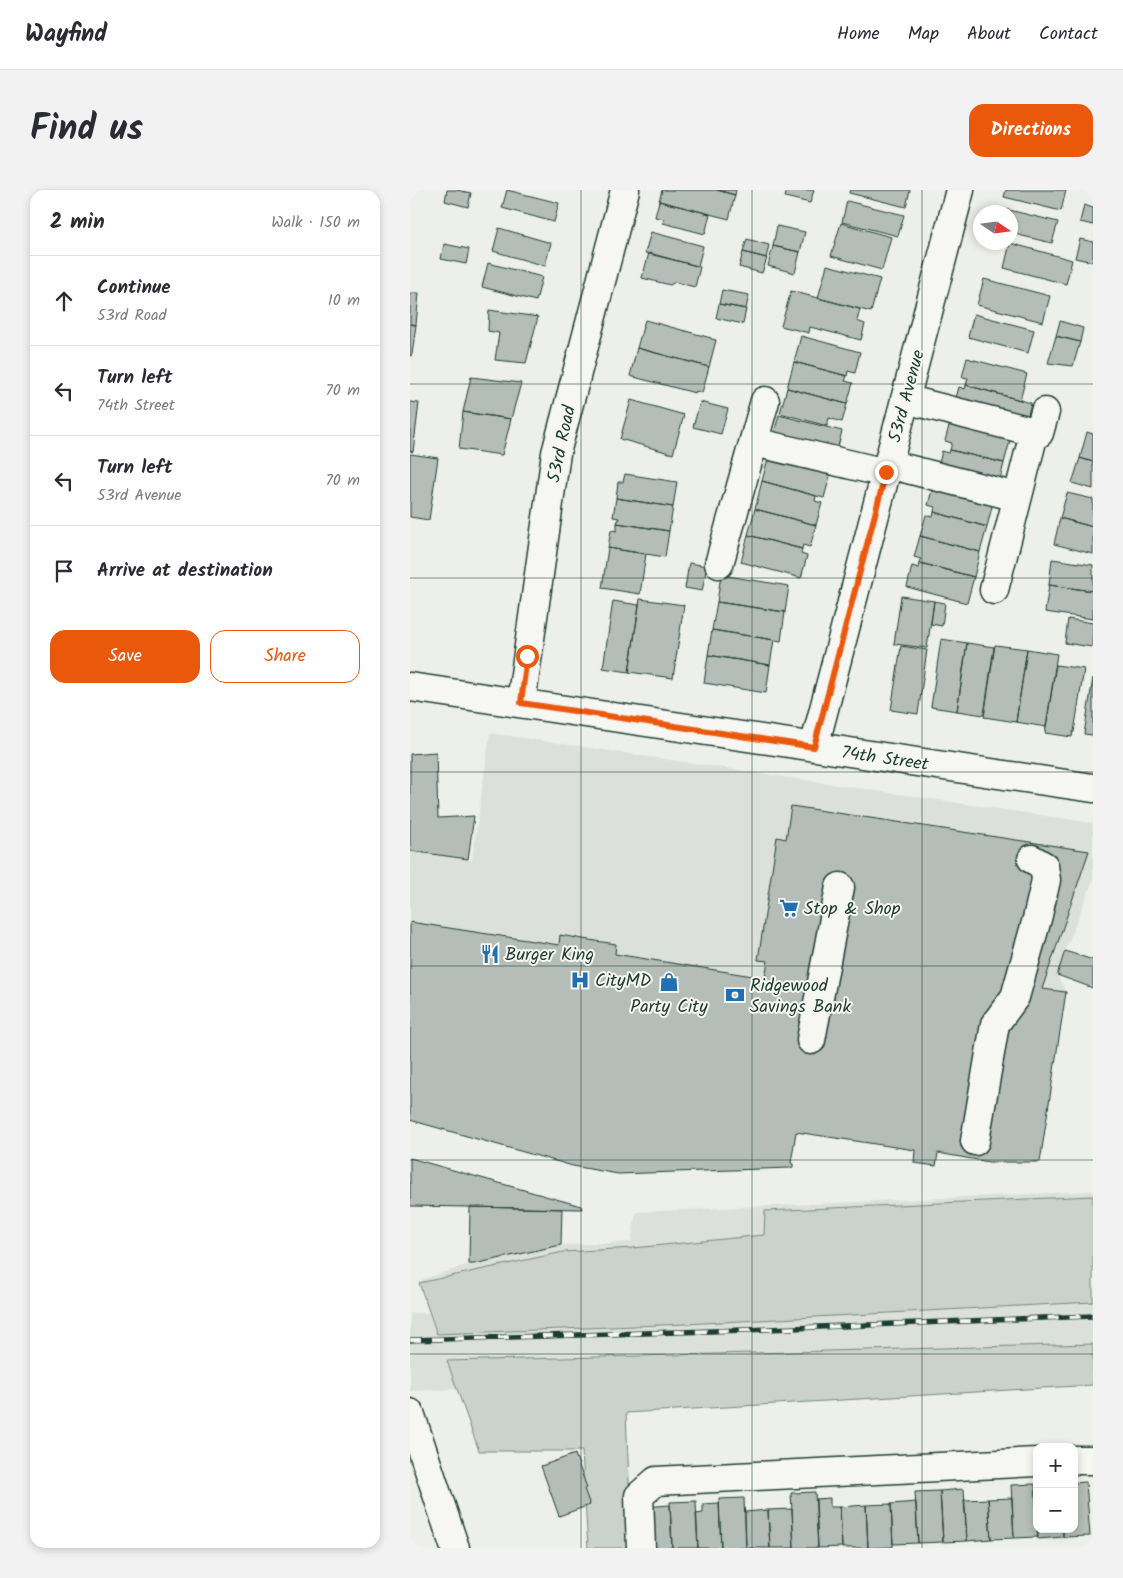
<!DOCTYPE html>
<html lang="en">
<head>
<meta charset="utf-8">
<style>
  :root { --surface:#fff; --page:#f2f2f3; --text:#2b2b33; --muted:#7c7c81; --line:#e1e1e2; --accent:#ea580c }
  body { margin:0; font-family:Kalam,sans-serif; background:var(--page); color:var(--text) }
  .controls { position:absolute; right:15px; bottom:15px; display:grid; overflow:hidden; border-radius:10px; box-shadow:0 2px 8px #0003 }
  .controls button { width:45px; height:45px; display:grid; place-items:center; padding:0; border:0; border-bottom:1px solid var(--line); background:var(--surface); color:var(--text); font:25px sans-serif }
  .compass { position:absolute; left:563px; top:15px; width:45px; height:45px; border-radius:50%; background:var(--surface); box-shadow:0 2px 8px #0003; rotate:103deg }
  .stop { position:absolute; width:15px; height:15px; margin:-11px; border:4px solid #ea580c; border-radius:50%; background:#fff }
  .stop.end { background:#ea580c; border-color:#fff; box-shadow:0 1px 5px #0008 }
  .list { margin:0; padding:0; list-style:none }
  h2 { display:flex; justify-content:space-between; align-items:center; height:65px; margin:0; padding:0 20px; font-size:21px }
  h2 small { font-size:16px; font-weight:400; color:var(--muted) }
  .list li { display:grid; grid-template-columns:32px 1fr auto; gap:15px; align-items:center; box-sizing:border-box; height:90px; padding:0 20px; border-top:1px solid var(--line) }
  .list b { display:block; font-size:19px; white-space:nowrap }
  .list p { margin:0; font-size:16px; white-space:nowrap; color:var(--muted) }
  .list em { font-size:16px; font-style:normal; color:var(--muted) }
  .actions { display:flex; gap:10px; padding:15px 20px }
  .actions a { flex:1; padding:11px 0; border:1px solid var(--accent); border-radius:15px; text-align:center; font-size:18px; color:var(--accent) }
  .actions .main { background:var(--accent); color:#fff }
  .icon { flex:none; width:28px; height:28px; fill:none; stroke:currentColor; stroke-width:2; stroke-linecap:round; stroke-linejoin:round }
  .map { position:relative; flex:none; width:683px; height:1358px; overflow:hidden; border-radius:15px }
  header { display:flex; align-items:center; gap:30px; box-sizing:border-box; height:70px; padding:0 25px; background:var(--surface); border-bottom:1px solid var(--line) }
  header strong { font-size:24px }
  nav { display:flex; gap:28px; margin-inline-start:auto; font-size:18px }
  .intro { display:flex; align-items:center; justify-content:space-between; box-sizing:border-box; height:120px; padding:0 30px }
  h1 { margin:0; font-size:35px }
  .button { padding:12px 22px; border-radius:15px; background:var(--accent); color:#fff; font-size:18px; font-weight:700 }
  main { display:flex; gap:30px; padding:0 30px }
  aside { flex:1; background:var(--surface); border-radius:15px; box-shadow:0 2px 8px #0003 }
  .map>svg:first-child { display:block }
  .built { fill:#dce0db }
  .green { fill:#cbd2cc; stroke:#758880 }
  .building { fill:#b4bdb8; stroke:#1f3d34 }
  .lines { fill:none; stroke-linecap:round; stroke-linejoin:round }
  .minor-casing { stroke:#1f3d34; stroke-width:31 }
  .major-casing { stroke:#1f3d34; stroke-width:31 }
  .minor { stroke:#f6f6f2; stroke-width:28 }
  .major { stroke:#f6f6f2; stroke-width:28 }
  .rail-casing { stroke:#1f3d34; stroke-width:5.5 }
  .rail { stroke:#f6f6f2; stroke-width:4; stroke-dasharray:11; stroke-linecap:butt }
  .route { stroke:#ea580c; stroke-width:6 }
  .grid { fill:none; stroke:#1f3d34; stroke-width:1; stroke-opacity:0.55 }
  .labels { text-anchor:middle; stroke-width:4; stroke-linejoin:round; paint-order:stroke }
  .street-label { font-size:18px; fill:#1f3d34; stroke:#f6f6f2 }
  .poi-label { font-size:18px; fill:#1f3d34; stroke:#f6f6f2; text-anchor:start }
</style>
</head>
<body>
<header>
<strong>Wayfind</strong>
<nav><a>Home</a><a>Map</a><a>About</a><a>Contact</a></nav>
</header>
<div class="intro"><h1>Find us</h1><a class="button">Directions</a></div>
<main>
<aside>
<h2>2 min<small>Walk · 150 m</small></h2>
<ul class="list">
<li><svg class="icon" aria-label="ahead" viewBox="0 0 24 24"><path d="M12 20V5M6 11l6-6 6 6"/></svg><div><b>Continue</b><p>53rd Road</p></div><em>10 m</em></li>
<li><svg class="icon" aria-label="left" viewBox="0 0 24 24"><path d="M17 20v-9H6M10 6l-5 5 5 5"/></svg><div><b>Turn left</b><p>74th Street</p></div><em>70 m</em></li>
<li><svg class="icon" aria-label="left" viewBox="0 0 24 24"><path d="M17 20v-9H6M10 6l-5 5 5 5"/></svg><div><b>Turn left</b><p>53rd Avenue</p></div><em>70 m</em></li>
<li><svg class="icon" aria-label="arrive" viewBox="0 0 24 24"><path d="M6 21V4h12l-3 4 3 4H6"/></svg><div><b>Arrive at destination</b></div></li>
</ul>
<div class="actions"><a class="main">Save</a><a>Share</a></div>
</aside>
<div class="map">
<svg width="683" height="1358" viewBox="0 0 683 1358">
  <rect width="100%" height="100%" fill="#edefea"/>
  <filter id="ink" filterUnits="userSpaceOnUse"><feTurbulence type="fractalNoise" baseFrequency=".02" numOctaves="2"/><feDisplacementMap in="SourceGraphic" scale="10" xChannelSelector="R" yChannelSelector="G"/><feConvolveMatrix kernelMatrix="1 2 1 2 8 2 1 2 1" color-interpolation-filters="sRGB"/></filter>
  <g filter="url(#ink)">
    <path class="built" d="M80,543L683,633V690L655,761L647,785L656,802L630,972H579L528,963L526,976L504,973L505,960L386,942L381,973L383,974V977L380,978L208,984L163,976L0,930V661L62,670Z
      M683,1001V1177L220,1223L61,1243L52,1199L0,1201V1123H22L11,1090L59,1074L151,1055L221,1052L226,1022Z"/>
    <path class="green" d="M683,1006V1112L275,1134L27,1144L9,1093L153,1062L223,1058L354,1045L355,1021Z
      M683,1154V1195L216,1223L222,1358H178L172,1261H69L37,1171Z"/>
    <path class="building" d="M37,0H46L61,3L58,17L35,11Z
      M97,0L149,13L144,32L92,18Z
      M252,0H307L325,5L319,29L249,11Z
      M307,0H326L325,5Z
      M377,0H404L400,13L375,7Z
      M440,0H500L496,17L439,3Z
      M596,0H656L651,21L594,7Z
      M249,11L300,24L295,44L253,33L254,29L245,27Z
      M437,11L494,25L488,46L432,32Z
      M674,15L683,18V35L670,32Z
      M591,18L648,32L642,53L600,43V22H590Z
      M431,33L481,47L472,80L421,66Z
      M367,36L395,42L390,62L363,56Z
      M89,38L141,53L135,76L83,61Z
      M241,42L293,56L288,76L235,63Z
      M337,49L359,55L356,68L333,62Z
      M670,49L683,52V72L665,68Z
      M600,53L662,70L656,94L594,78Z
      M34,54L59,59L56,74L31,69Z
      M363,56L390,62L385,83L358,76Z
      M333,62L357,68L352,83L329,77Z
      M239,63L290,77L285,97L265,92L260,95L232,88Z
      M78,73L132,87L126,111L72,97Z
      M417,75L470,89L461,122L408,108Z
      M574,89L640,106L633,132L567,115Z
      M312,100L339,105L336,119L309,114Z
      M381,101L450,119L447,131L455,134L451,150L400,137L399,143L371,136Z
      M0,103H9L6,135L0,134Z
      M309,114L336,119L333,134L306,128Z
      M79,120L128,127L116,173L85,170L89,143L78,141Z
      M564,124L624,140L618,163L558,147Z
      M235,130L301,148V149L306,150L299,177L227,158Z
      M650,131L673,138L670,152L646,146Z
      M0,134L6,135L2,165L0,166Z
      M391,146L450,162L445,183L438,181L437,186L384,172Z
      M646,146L670,152L663,176L638,173Z
      M227,158L299,177L292,203L286,201L285,203L220,186Z
      M557,168L617,184L610,210L556,195L558,188L552,187Z
      M384,172L437,186L435,191L443,193L437,214L377,198Z
      M61,187L111,193L101,229L53,222Z
      M556,195L621,213L615,237L543,218L549,197L555,199Z
      M377,198L437,214L432,232L419,228L417,236L370,223Z
      M221,210L274,225L263,264L210,249Z
      M0,212L9,213L3,262L0,261Z
      M290,212L318,219L311,244L283,237Z
      M53,222L101,229L92,265L49,259Z
      M369,225L432,241L425,268L362,251Z
      M540,232L601,247L594,273L540,260L542,253L535,251Z
      M677,242L683,244V272L670,268Z
      M540,260L594,273L588,298L527,282L532,261L539,263Z
      M0,264L28,268L19,330L0,327Z
      M359,265L421,282L414,308L352,291Z
      M670,268L683,272V299L662,293Z
      M215,284L267,292L263,317L206,308L208,292H213Z
      M352,291L406,306L405,311L412,313L406,335L345,319Z
      M523,296L583,312L577,337L524,322L525,317L518,315Z
      M657,303L683,309V337L650,328Z
      M206,308L263,317L259,341L207,333L209,328L203,327Z
      M345,319L406,335L400,357L393,355L392,359L338,345Z
      M524,322L577,337L570,362L510,346L516,325L523,327Z
      M650,328L683,337V364L644,354Z
      M207,333L259,341L255,367L198,358L201,340L207,341Z
      M338,345L392,359L391,364L397,366L391,388L331,372Z
      M510,346L570,362L564,387L510,373L511,369L504,367Z
      M198,358L236,364L230,404L192,398Z
      M642,369L683,375V401L639,395Z
      M279,373L297,376L292,401L275,398Z
      M510,373L564,387L557,413L497,397L502,376L509,378Z
      M311,385L379,396L375,422L307,412Z
      M639,395L683,401V429L635,422Z
      M491,406L524,411L517,458L484,454Z
      M230,409L274,415L263,488L219,482Z
      M203,411L229,415L219,482L193,478Z
      M524,411L535,413L532,436L521,434Z
      M307,412L375,422L371,451L302,440Z
      M658,429L683,433L682,457L655,453Z
      M302,440L364,450L360,475L298,465Z
      M531,449L557,453L547,521L521,517Z
      M557,453L584,457L574,525L547,521Z
      M585,455L617,459L606,532L574,527Z
      M491,456L517,460L508,524L481,520Z
      M617,459L647,464L636,537L606,532Z
      M298,465L360,475L356,503L294,493Z
      M646,475L674,479L664,542H663L662,547L635,543Z
      M683,488V545L674,544Z
      M26,562L28,628L64,626L58,669L0,661V564Z
      M381,616L679,661L632,799L656,802L630,972H579L528,963L526,976L504,973L505,960L386,942L381,973L383,974V977L380,978L208,984L163,976L0,930V732L149,755L150,745L179,750L206,754L205,764L355,788L358,771L348,770L367,647L376,649Z
      M655,761L683,770V798L647,785Z
      M0,968L171,1016L172,1019L0,1016Z
      M60,1017L152,1019L151,1055L64,1074H59Z
      M165,1264L177,1298L174,1299L180,1315L149,1326L131,1276Z
      M676,1292L680,1346L653,1347V1339H664V1293Z
      M625,1294L628,1347L604,1348L601,1295Z
      M554,1299L557,1351L533,1352L530,1301Z
      M530,1301L533,1352L508,1353L505,1302Z
      M405,1302L408,1358H384L381,1303Z
      M334,1308L336,1358H311L309,1309Z
      M420,1308V1317H430L432,1357L408,1358L406,1309Z
      M602,1308L604,1348L581,1349L578,1309Z
      M578,1309L581,1349L557,1351L554,1310Z
      M286,1311L288,1358H262L260,1312Z
      M506,1312L508,1353L483,1354L481,1314Z
      M309,1313L311,1358H288L286,1324L293,1323V1314Z
      M481,1314L483,1357L458,1358L456,1315Z
      M260,1315L262,1358H235L233,1317Z
      M456,1315L458,1358H432L430,1317Z
      M382,1319L384,1358H360L358,1320Z
      M358,1320L360,1358H336L335,1322Z
      M627,1339H653V1347L628,1349Z"/>
    <g class="lines">
      <g class="minor-casing">
        <path id="minor" d="M495,209L629,243L635,222
          M344,252L476,283
          M478,274L607,307
          M309,374L355,211
          M584,400L621,255
          M0,497L683,598
          M111,513L146,263L215,0
          M404,557L550,0
          M401,850L430,697
          M565,951L585,834L605,807L627,729L636,690L634,676L622,669
          M664,1270H683
          M231,1358L229,1306L246,1291L627,1272"/>
      </g>
      <g class="major-casing">
        <path id="major" d="M0,1223L45,1358"/>
      </g>
      <use href="#minor" class="minor"/>
      <use href="#major" class="major"/>
      <g class="rail-casing">
        <path id="rail" d="M0,1150L335,1140L683,1126"/>
      </g>
      <use href="#rail" class="rail"/>
    </g>
  </g>
  <g class="lines" filter="url(#ink)">
    <path class="route" d="M117,466L111,513L404,557L476,282"/>
  </g>
  <path class="grid" d="M171,0V1358M342,0V1358M512,0V1358M0,194H683M0,388H683M0,582H683M0,776H683M0,970H683M0,1164H683"/>
  <defs>
    <g id="supermarket-bare" transform="scale(1.5)"><path d="M-6-5.5h2.5l.6 2H6L4.5 2H-2.5L-4.4-4H-6ZM-1.5 3.2a1.3 1.3 0 1 0 .1 0ZM3 3.2a1.3 1.3 0 1 0 .1 0Z" fill="#1f6fb2" stroke="#f6f6f2" stroke-width="2.5" paint-order="stroke"/></g>
    <g id="restaurant-bare" transform="scale(1.5)"><path d="M-5-6h1v4h1v-4h1v4h1v-4h1v5L-1.5 .5V6h-2V.5L-5-1ZM5-6V6H3V1.5H1.5Q1.5-4 5-6Z" fill="#1f6fb2" stroke="#f6f6f2" stroke-width="2.5" paint-order="stroke"/></g>
    <g id="hospital-bare" transform="scale(1.5)"><path d="M-5-5h3v3.5h4V-5h3V5h-3V1.5h-4V5h-3Z" fill="#1f6fb2" stroke="#f6f6f2" stroke-width="2.5" paint-order="stroke"/></g>
    <g id="shop-bare" transform="scale(1.5)"><path d="M-5-2.5h2.3a2.7 3.5 0 0 1 5.4 0H5L5.5 6h-11ZM-1.5-2.5h3a1.5 2.3 0 0 0-3 0Z" fill="#1f6fb2" stroke="#f6f6f2" stroke-width="2.5" paint-order="stroke"/></g>
    <g id="bank-bare" transform="scale(1.5)"><path d="M-6-4H6V4H-6ZM0-2.3a2.3 2.3 0 1 0 0 4.6a2.3 2.3 0 1 0 0-4.6Z" fill="#1f6fb2" stroke="#f6f6f2" stroke-width="2.5" paint-order="stroke"/></g>
  </defs>
  <g fill-rule="evenodd">
    <use href="#supermarket-bare" x="379" y="718"/>
    <use href="#restaurant-bare" x="80" y="764"/>
    <use href="#hospital-bare" x="170" y="790"/>
    <use href="#shop-bare" x="259" y="792"/>
    <use href="#bank-bare" x="325" y="805"/>
  </g>
  <g class="labels">
    <g class="street-label">
      <text transform="translate(496 206) rotate(-75)" y="6">53rd Avenue</text>
      <text transform="translate(151 254) rotate(-78)" y="6">53rd Road</text>
      <text transform="translate(475 568) rotate(8)" y="6">74th Street</text>
    </g>
    <g class="poi-label">
      <text x="394" y="724">Stop &amp; Shop</text>
      <text x="95" y="770">Burger King</text>
      <text x="185" y="796">CityMD</text>
      <text x="340" y="801">Ridgewood<tspan x="340" dy="21">Savings Bank</tspan></text>
      <text x="259" y="822" text-anchor="middle">Party City</text>
    </g>
  </g>
</svg>
<div class="controls">
<button>+</button>
<button>−</button>
</div>
<svg class="compass" viewBox="-18 -18 36 36"><path d="M0-13l5 13h-10z" fill="#e53935"/><path d="M0 13l5-13h-10z" fill="#7c7c81"/></svg>
<div class="stop" style="left:117px;top:466px"></div>
<div class="stop end" style="left:476px;top:282px"></div>
</div>
</main>
</body>
</html>
